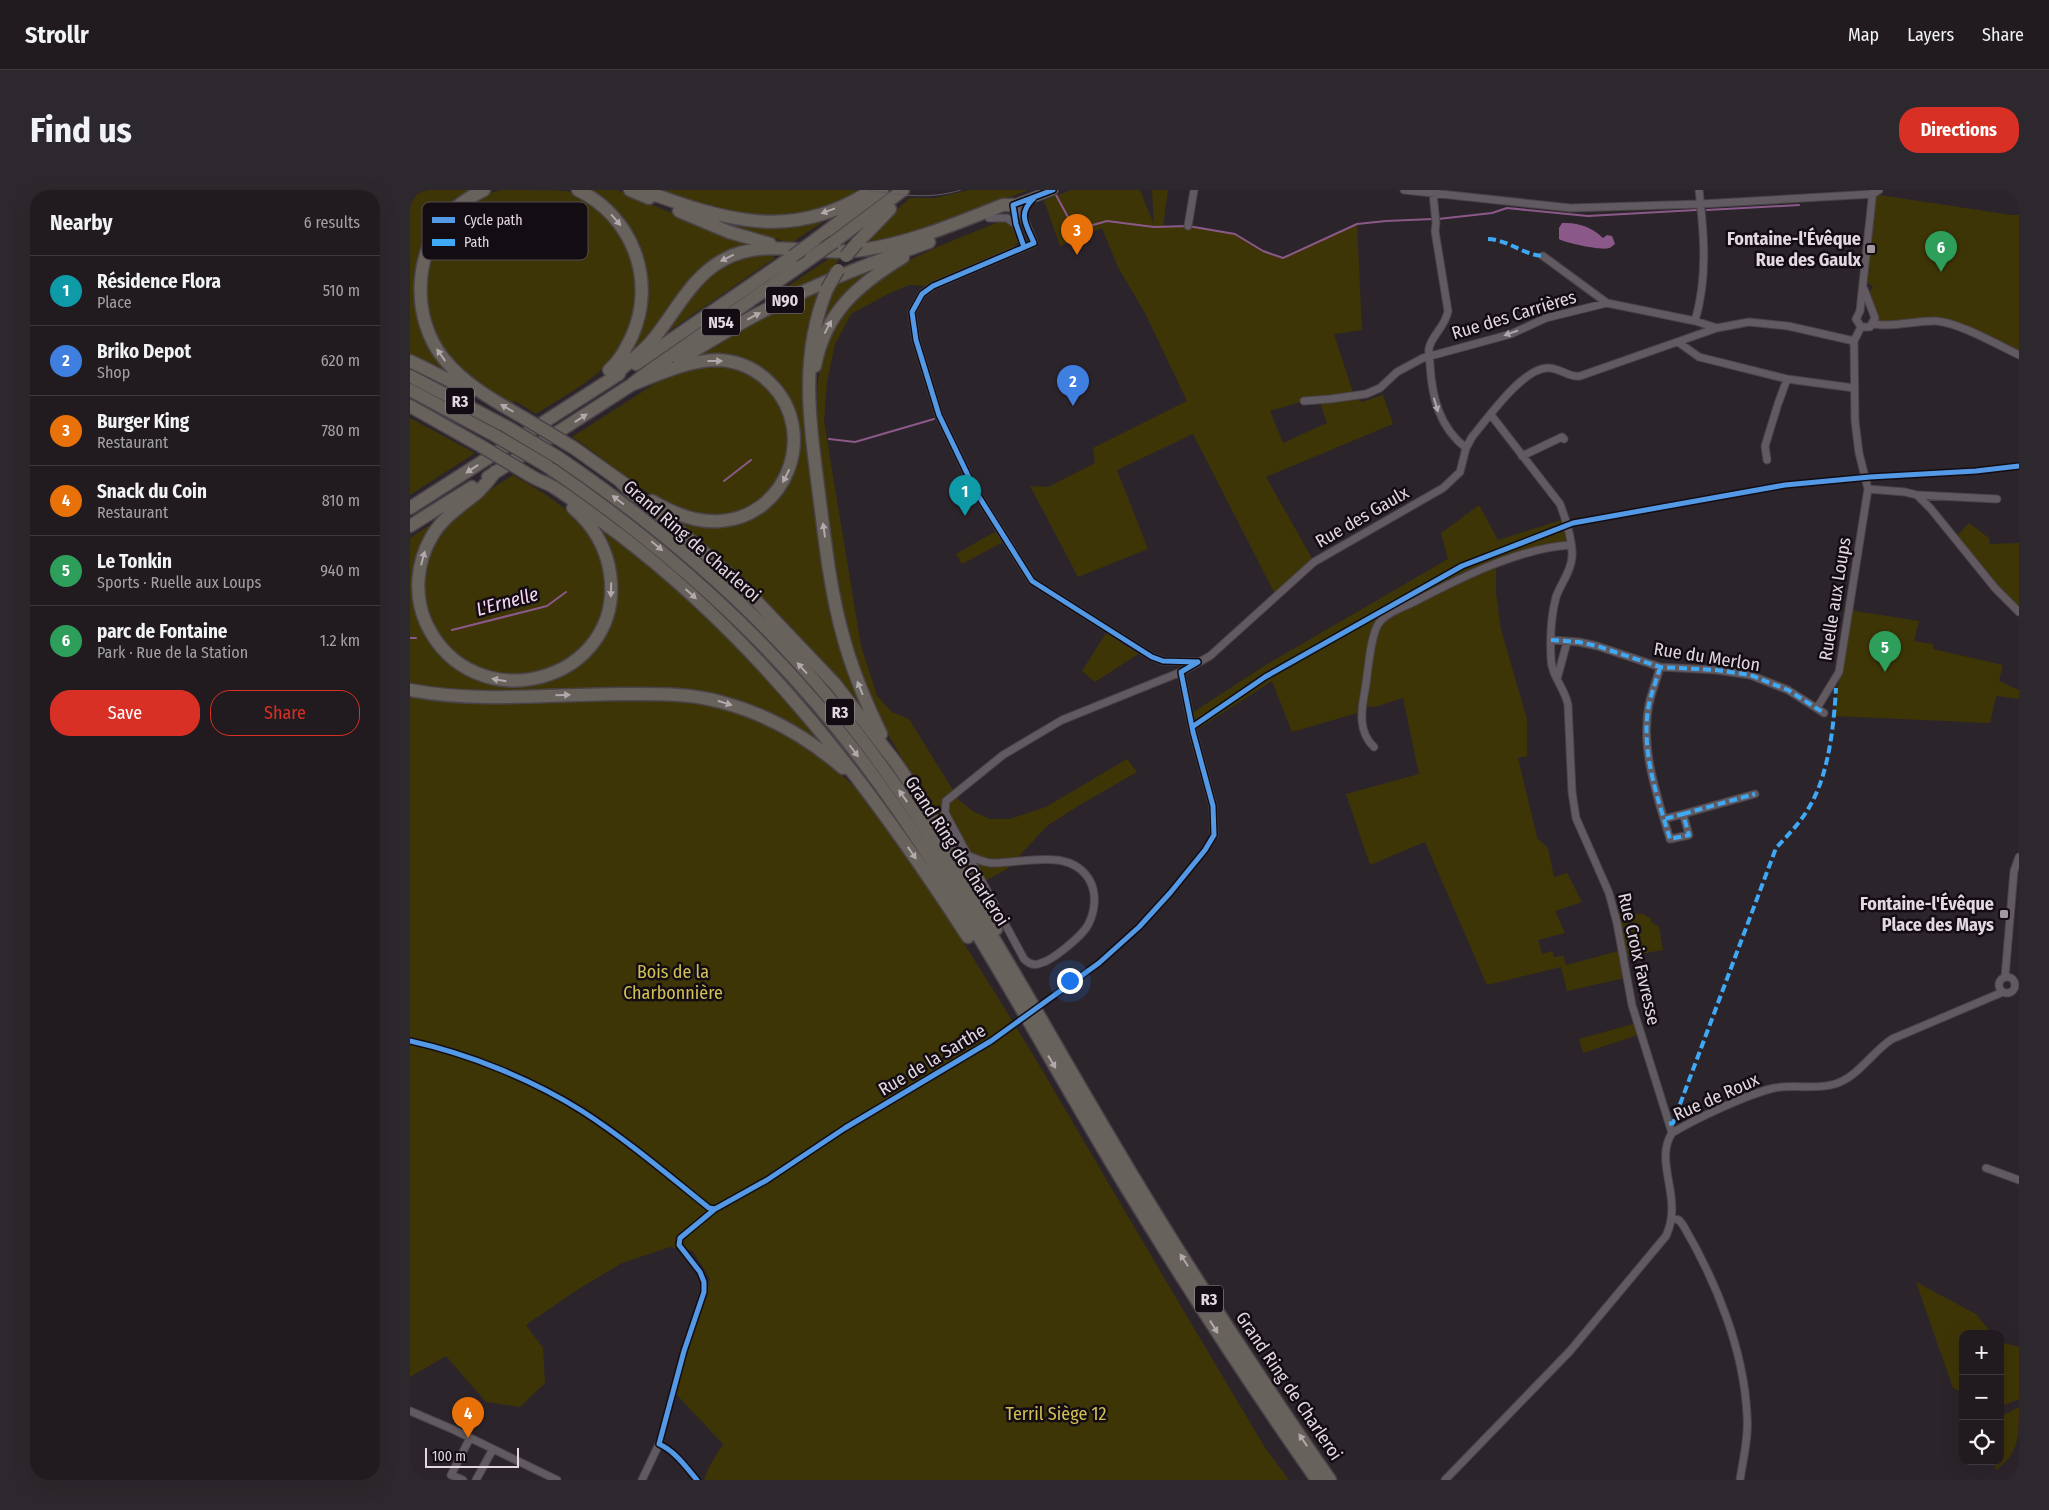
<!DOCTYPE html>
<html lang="en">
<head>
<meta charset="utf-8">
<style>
  :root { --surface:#211b20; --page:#2d282d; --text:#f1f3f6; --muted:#a2a1a5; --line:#3e393e; --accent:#d93025 }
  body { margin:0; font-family:"Fira Sans Condensed",sans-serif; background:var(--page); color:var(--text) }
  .controls { position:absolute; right:15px; bottom:15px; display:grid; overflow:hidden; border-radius:10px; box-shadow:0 5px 20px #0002 }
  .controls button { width:45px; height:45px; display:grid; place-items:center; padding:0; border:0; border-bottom:1px solid var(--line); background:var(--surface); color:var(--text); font:25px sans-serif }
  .scale { position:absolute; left:15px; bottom:12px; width:94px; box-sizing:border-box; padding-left:5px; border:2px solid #e1d8e1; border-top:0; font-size:14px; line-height:18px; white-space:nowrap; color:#e1d8e1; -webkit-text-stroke:4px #130d13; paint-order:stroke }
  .you { position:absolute; left:659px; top:790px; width:18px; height:18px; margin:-12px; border:4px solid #fff; border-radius:50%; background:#1a73e8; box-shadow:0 0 0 8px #1a73e833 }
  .badge { display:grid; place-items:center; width:32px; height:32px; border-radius:50%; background:var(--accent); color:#fff; font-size:16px; font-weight:700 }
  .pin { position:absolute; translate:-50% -41px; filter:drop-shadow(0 1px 2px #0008) }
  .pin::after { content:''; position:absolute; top:26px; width:18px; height:15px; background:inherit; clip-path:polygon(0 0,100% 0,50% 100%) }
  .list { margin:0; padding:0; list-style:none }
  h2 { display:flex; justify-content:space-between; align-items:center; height:65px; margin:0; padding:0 20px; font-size:21px }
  h2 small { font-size:16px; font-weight:400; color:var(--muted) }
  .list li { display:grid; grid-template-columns:32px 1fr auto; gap:15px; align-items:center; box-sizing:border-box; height:70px; padding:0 20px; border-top:1px solid var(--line) }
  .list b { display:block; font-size:19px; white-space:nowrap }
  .list p { margin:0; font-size:16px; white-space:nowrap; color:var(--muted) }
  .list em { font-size:16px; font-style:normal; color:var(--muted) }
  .actions { display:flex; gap:10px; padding:15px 20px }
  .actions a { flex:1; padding:11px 0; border:1px solid var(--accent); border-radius:20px; text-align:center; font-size:18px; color:var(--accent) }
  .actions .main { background:var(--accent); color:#fff }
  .icon { flex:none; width:28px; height:28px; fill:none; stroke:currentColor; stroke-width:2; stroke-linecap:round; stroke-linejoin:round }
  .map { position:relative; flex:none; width:1609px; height:1290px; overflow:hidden; border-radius:20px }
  header { display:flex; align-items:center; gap:30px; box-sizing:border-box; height:70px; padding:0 25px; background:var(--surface); border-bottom:1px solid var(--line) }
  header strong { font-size:24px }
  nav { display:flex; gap:28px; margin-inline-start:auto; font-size:18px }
  .intro { display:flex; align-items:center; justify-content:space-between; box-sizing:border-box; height:120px; padding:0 30px }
  h1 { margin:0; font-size:35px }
  .button { padding:12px 22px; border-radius:20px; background:var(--accent); color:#fff; font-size:18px; font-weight:700 }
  main { display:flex; gap:30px; padding:0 30px }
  aside { flex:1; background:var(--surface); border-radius:20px; box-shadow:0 5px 20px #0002 }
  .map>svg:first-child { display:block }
  .green { fill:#3e3507; fill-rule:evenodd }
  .water { fill:#8b5989 }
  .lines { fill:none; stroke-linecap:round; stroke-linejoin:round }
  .stream { stroke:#8b5989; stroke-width:2 }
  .street-casing { stroke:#494248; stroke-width:9 }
  .primary-casing { stroke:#494248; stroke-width:12 }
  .highway-casing { stroke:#494248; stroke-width:15 }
  .street { stroke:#615a60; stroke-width:7 }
  .primary { stroke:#676160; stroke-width:10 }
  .highway { stroke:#68625c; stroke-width:12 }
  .tram { stroke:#605a60; stroke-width:1 }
  .highway-bridge-casing { stroke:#494248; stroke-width:15; stroke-linecap:butt }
  .highway-bridge { stroke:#68625c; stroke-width:12 }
  .quiet { stroke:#3fa9f5; stroke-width:4; stroke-dasharray:8 4; stroke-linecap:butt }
  .cycleway-casing { stroke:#130d13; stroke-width:8 }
  .cycleway { stroke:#5399e6; stroke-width:5 }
  .oneway { fill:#b1a9ac }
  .oneway2 { fill:#aea6ad }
  .poi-dot { fill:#a299a1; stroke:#130d13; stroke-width:2 }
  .labels { text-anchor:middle; stroke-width:5; stroke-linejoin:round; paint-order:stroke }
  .shield { fill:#130d13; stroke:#a39ba3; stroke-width:1 }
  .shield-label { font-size:16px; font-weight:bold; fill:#e1d8e1 }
  .poi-label { font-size:18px; font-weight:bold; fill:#e1d8e1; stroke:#130d13; text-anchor:end }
  .street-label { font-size:18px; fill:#e1d8e1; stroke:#130d13 }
  .park-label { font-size:18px; fill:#d2c053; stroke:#130d13 }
  .water-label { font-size:19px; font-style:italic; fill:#f7d7f5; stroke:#130d13 }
  .key { fill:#130d13; stroke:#514a51; stroke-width:1 }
  .key-label { font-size:14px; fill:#e1d8e1 }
</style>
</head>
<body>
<header>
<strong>Strollr</strong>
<nav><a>Map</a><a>Layers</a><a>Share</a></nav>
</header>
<div class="intro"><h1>Find us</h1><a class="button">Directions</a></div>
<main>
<aside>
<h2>Nearby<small>6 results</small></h2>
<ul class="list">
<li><span class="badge" style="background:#0f9aa8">1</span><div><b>Résidence Flora</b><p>Place</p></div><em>510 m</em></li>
<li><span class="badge" style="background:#3f7fe0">2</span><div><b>Briko Depot</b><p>Shop</p></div><em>620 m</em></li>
<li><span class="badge" style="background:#e8710a">3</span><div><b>Burger King</b><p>Restaurant</p></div><em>780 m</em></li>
<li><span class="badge" style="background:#e8710a">4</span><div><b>Snack du Coin</b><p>Restaurant</p></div><em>810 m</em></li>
<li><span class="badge" style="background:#2e9e5b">5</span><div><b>Le Tonkin</b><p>Sports · Ruelle aux Loups</p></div><em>940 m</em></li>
<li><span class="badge" style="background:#2e9e5b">6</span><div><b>parc de Fontaine</b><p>Park · Rue de la Station</p></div><em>1.2 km</em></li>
</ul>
<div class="actions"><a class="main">Save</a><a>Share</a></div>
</aside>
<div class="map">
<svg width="1609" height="1290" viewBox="0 0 1609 1290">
  <rect width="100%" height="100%" fill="#2c242b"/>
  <path class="green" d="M0,0H69L36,24L7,98L42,184L0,165Z
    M91,0C108,0 141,0 156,1C166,4 173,9 182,16C228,48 239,108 211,156C193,187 155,205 126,224L105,211L102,213C76,196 45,182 30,153C0,97 25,15 91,0Z
    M175,0H207L297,38L339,53V55L330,57L221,163L218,161L233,76Z
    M247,0H442L449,1C436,8 421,17 407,20C351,36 300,18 247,0Z
    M559,0H619L505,42L456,52L473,32L500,8H525Z
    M661,0H730L744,35L742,0H758L753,37L778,36L825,44L853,61L873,68L947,34L952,140L924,144L944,206L952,212L973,205L983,234L856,287L904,372L866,406L783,244L707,280L738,359L668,387L620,296L638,297L685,273L683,258L777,211L735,123L708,77L692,38L650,56L634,10ZM909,210L917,233L873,253L860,221L894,211Z
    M1463,4L1601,25H1609V161L1556,141L1536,131L1468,132L1458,106L1463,96L1453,90Z
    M425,24L381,53L324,38L295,25L311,30Z
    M589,32H598L602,36L608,52L603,58L515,96L499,95L480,103L441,124L425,154L417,192L414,231L451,456L467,506L482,522L499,529L549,610L564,622L580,629H600L636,617L717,569L727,582L668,616L637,636L597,679L568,695C556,673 544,650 531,629C504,587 476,547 457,501C432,438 425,372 416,306C411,266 403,223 409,183C413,162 421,140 433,124C470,74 534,55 589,32Z
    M342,63H367L363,67L365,68L255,144L289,94L311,75Z
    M423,66L430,67L418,87L323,133Z
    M473,74L403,161L420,107L428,92Z
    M412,99L397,155L421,410L454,519L453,520L380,436L314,371L257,323L278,331L350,321L388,248L352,181L282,169L342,134Z
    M293,175C301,176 311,175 319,177C329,178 339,184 347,189C411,237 368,339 288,324C239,315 203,273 162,247L246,193L264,184Z
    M0,228L65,263L0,305Z
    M103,285C151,313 197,340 194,403C192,451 147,489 99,486C93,486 87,483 81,481C75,479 68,478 63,475C35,462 18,432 15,403C13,378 22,355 37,336C55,315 80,300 103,285Z
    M1069,315L1088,350L1155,329L1161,355L1094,372L970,430L951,522L882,542L862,491L783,542L779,525L854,476L1038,369L1031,343Z
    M32,327L21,341L9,423L66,488L100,496L116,495L137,491L167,474L204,406L181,330C239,374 296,421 345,474C372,504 397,535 423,565L325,513L74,503L0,497V348Z
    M1559,333L1579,348L1580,354L1609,353V420L1545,348Z
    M590,339L597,350L552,374L546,364Z
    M1086,377V403L1091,440L1117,529V566L1108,568L1126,643L1127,648L1138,658L1144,687L1157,683L1172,712L1145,721L1155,743L1128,750L1132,764L1142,761L1144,767L1153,766L1156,775L1209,761L1215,788L1157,801L1151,777L1077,795L1015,652L960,675L936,604L1009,584L993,508L965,517L956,516L957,498L968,438L979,427L1050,391Z
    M1439,420L1509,431L1504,451L1523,454V459L1593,475L1589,491L1609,500V509L1586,506L1580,533L1424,526Z
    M698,440L733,461L685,492L672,481Z
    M0,506C58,514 116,511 175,510C228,509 285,507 336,526C379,542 418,569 449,602C483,641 512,686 539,730C569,777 599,825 628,873C703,1001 778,1129 854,1256L879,1290H294L299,1277L313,1254L265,1203L300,1089L283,1061L260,1057L212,1073L167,1100L116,1135L133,1158L135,1193L110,1217L76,1212L36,1166L0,1187Z
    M1211,723L1233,724L1241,729V732L1249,737L1253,760L1214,767L1205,725Z
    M1227,833L1231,844L1173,863L1169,849Z
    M1506,1092L1566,1124L1582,1144H1553V1203L1543,1198Z
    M1590,1152L1609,1157V1209L1590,1217Z
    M1609,1217C1609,1247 1609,1263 1586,1280L1584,1271H1590V1243L1593,1241L1591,1226Z"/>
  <path class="water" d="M1152,33C1168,32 1182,37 1193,48L1197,45L1202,46L1205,54C1203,55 1201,58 1199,58C1192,61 1156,53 1149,49V38Z"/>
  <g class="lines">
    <path class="stream" d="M646,5L665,40
      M1297,20L1389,15
      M1028,29L1082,23L1097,18L1178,26L1286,20
      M658,42L697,31L744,37L778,36L825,44L853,61L873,68L947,34L976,31L1023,29
      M419,249L445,252L524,229
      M314,291L341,270
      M42,440L137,416L156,402
      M0,448H6"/>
    <g class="street-casing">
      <path id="street" d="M994,0L1161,18L1291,14L1463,4L1469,0
        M1023,3L1026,33L1025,41L1038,121C1036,136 1020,147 1019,159C1018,164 1020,170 1020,175C1022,207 1029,237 1056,258
        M603,15L613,26L624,53L523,96L512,104L502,122L506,150L529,225L566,302L622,391L742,467L753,471L787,472
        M603,15L606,34L614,57
        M579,28H597L605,34
        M778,36L784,0
        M1133,66L1197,113L1285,131L1307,138
        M1285,131C1298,87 1294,44 1289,0
        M1464,134C1484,138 1505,130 1526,131C1550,133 1586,154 1609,165
        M1451,137L1446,129L1450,121L1463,0
        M1451,137H1460L1465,128L1454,99
        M1268,152L1289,167L1377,189L1444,198
        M894,211L920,209L956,204L970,198L987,182L1013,168L1101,144L1136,128L1197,113
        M1368,214L1377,189
        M1081,225L1150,314C1156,330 1163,351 1162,367C1161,382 1151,393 1146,407C1141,426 1140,449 1141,468C1141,486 1155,498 1158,515L1162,602L1166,628L1199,703L1207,733L1222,815L1262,943
        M1112,266L1152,247L1154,249
        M1357,270L1355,256L1367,217
        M1458,299L1495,302L1507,305L1521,319L1585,398L1609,422
        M1507,305L1587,309
        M1141,450L1169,452L1187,456L1250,477L1306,480L1340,485L1378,500L1414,523
        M1250,477C1247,489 1242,501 1239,514C1230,559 1247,606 1260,649L1279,645L1273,624L1254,629
        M771,482L783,542L803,616L804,645
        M1147,489L1157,452
        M1407,518L1429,482L1458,299L1449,263L1445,231L1444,151L1451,137
        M964,557C948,542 951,521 955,500C958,484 960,445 969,433C976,423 993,417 1004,412C1050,388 1109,358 1161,355
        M1273,624L1345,604
        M559,666C566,669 573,672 581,673C612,674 661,656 680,691C687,704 685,722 678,735C672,746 643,770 631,773C625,776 619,774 614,769L535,623L536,611L593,565L652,530L771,482L800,466L904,372L1033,298L1050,282L1056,258L1062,247C1078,228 1112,179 1137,178C1150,177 1158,188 1170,186L1307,138L1339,132L1378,136L1444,151
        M1589 795a8 8 0 1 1 16 0a8 8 0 1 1-16 0Z
        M1595,787L1604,681L1609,667
        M1576,978L1609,990
        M1263,1028L1269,1030L1273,1035C1306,1091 1334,1160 1337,1225C1339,1247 1333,1269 1330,1290
        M0,1221L42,1239L147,1290
        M53,1290L41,1285L60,1248
        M66,1290L83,1259
        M232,1290L249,1254
        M1035,1290L1160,1161L1256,1046C1274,1008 1243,972 1262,943C1285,929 1338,904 1364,898C1384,894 1406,900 1425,894C1448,887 1463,861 1482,849L1593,802"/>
    </g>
    <g class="primary-casing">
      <path id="primary" d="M603,15L643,0"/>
    </g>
    <g class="highway-casing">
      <path id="highway" d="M74,0C61,6 49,14 39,24C3,62 1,129 34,169C55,195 86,212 114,228
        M168,0C222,26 247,90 222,146C216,158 210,171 199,180
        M220,0L239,8
        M232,0C313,30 383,53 462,0
        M269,21L319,42L360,54
        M405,50L472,0
        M424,52L493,0
        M447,53L480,19
        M417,99C389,167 400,233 409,304C415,351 420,400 433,446C442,480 456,513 471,544
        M269,170C298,152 328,134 359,118C410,92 464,72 519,52
        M0,171L61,201
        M226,174L383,66
        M405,176C415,122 449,94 493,67
        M0,186L99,238
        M202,188C214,175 230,165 241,152C264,125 281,87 313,70C355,46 406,67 452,60C501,53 547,33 593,15H603
        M221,195C249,184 278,170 308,170C329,171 348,180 362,195C408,243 377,327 310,331C285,333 262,323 242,311
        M0,200L86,246
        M0,216L71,256
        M164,258L216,295
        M149,268C249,336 342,415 420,509C530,642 611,798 699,946C768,1064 843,1178 920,1290
        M137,276C237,344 328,422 407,514C529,658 616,832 713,992C775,1094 839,1193 907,1290
        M85,282C80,289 74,296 68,302C51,316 33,327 22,346C6,373 4,406 16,433C63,534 216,492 200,383C196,357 183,335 163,318
        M121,286C129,291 138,293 145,298C167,312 188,329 210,345C352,453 461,597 558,747
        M78,287L221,195L238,182L401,68
        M210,291L222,303L256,329L333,397L425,494L486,573L510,608L586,739
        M0,318L209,184
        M0,336L62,297
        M0,500C73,514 150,503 224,504C253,504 283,504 311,512C357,524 397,547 433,578"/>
    </g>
    <use href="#street" class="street"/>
    <use href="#primary" class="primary"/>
    <use href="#highway" class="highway"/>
    <path class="tram" d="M457,0C489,5 519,10 551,0"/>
    <g class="highway-bridge-casing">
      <path id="highway-bridge" d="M383,66L405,50
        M436,66L447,53
        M401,68L424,52
        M417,99L428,80
        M114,228L164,258
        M99,238L149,268
        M86,246L137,276
        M71,256L121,286"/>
    </g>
    <use href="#highway-bridge" class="highway-bridge"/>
    <path class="quiet" d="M1078,49C1099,50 1113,65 1133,66
      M1141,450L1169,452L1187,456L1250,477L1306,480L1340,485L1378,500L1414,523
      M1250,477C1247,489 1242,501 1239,514C1230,559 1247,606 1260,649L1279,645L1273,624L1254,629
      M1273,624L1345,604
      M1259,934L1263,933L1366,658C1379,644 1393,630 1402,612C1419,581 1424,534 1426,498"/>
    <g class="cycleway-casing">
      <path id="cycleway" d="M624,8C607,24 616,34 624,53L523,96L512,104L502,122L506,150L529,225L566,302L622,391L742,467L753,471L788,472
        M614,57L606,34L603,15L643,0
        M782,537L855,487L1052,376L1163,333L1375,295L1460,287L1566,281L1609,276
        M0,851C59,864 121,889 172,921C217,950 258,985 299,1018L305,1019
        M287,1290C276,1277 265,1261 249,1254L274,1161L294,1102V1092L290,1082L269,1055L270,1048L305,1019L357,990L435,938L581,851L689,773L729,737L760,703L795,660L804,645L803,616L783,542L771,482L788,472"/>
    </g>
    <use href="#cycleway" class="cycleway"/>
  </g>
  <defs><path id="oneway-solid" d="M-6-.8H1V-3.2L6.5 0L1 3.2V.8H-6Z" transform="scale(1.25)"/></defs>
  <g class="oneway">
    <use href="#oneway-solid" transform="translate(418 21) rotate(160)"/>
    <use href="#oneway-solid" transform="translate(206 30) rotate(49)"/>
    <use href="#oneway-solid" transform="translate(317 68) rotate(154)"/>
    <use href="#oneway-solid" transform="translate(344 126) rotate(-28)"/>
    <use href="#oneway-solid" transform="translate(418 137) rotate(-62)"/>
    <use href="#oneway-solid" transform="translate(31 165) rotate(-125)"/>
    <use href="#oneway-solid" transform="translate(305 171)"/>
    <use href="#oneway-solid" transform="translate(97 218) rotate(-150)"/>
    <use href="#oneway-solid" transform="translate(171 228) rotate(-33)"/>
    <use href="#oneway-solid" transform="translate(62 279) rotate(147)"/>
    <use href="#oneway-solid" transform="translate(376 286) rotate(117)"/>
    <use href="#oneway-solid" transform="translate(208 310) rotate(-143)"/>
    <use href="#oneway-solid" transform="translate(414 340) rotate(-98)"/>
    <use href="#oneway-solid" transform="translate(247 356) rotate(40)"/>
    <use href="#oneway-solid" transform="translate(13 368) rotate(-75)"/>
    <use href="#oneway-solid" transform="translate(201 400) rotate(92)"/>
    <use href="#oneway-solid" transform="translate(281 404) rotate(42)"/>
    <use href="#oneway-solid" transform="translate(392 478) rotate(-132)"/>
    <use href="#oneway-solid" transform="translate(89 490) rotate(-170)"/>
    <use href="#oneway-solid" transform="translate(450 498) rotate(-112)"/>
    <use href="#oneway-solid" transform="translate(153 505) rotate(-1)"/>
    <use href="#oneway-solid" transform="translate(315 513) rotate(17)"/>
    <use href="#oneway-solid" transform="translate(444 561) rotate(53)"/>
    <use href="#oneway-solid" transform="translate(493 606) rotate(-125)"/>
    <use href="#oneway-solid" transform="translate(502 663) rotate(55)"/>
    <use href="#oneway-solid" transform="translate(642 872) rotate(59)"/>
    <use href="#oneway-solid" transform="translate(774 1070) rotate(-123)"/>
    <use href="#oneway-solid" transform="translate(804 1137) rotate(58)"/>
    <use href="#oneway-solid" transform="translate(893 1250) rotate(-124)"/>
  </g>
  <g class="oneway2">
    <use href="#oneway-solid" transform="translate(1101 143) rotate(161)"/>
    <use href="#oneway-solid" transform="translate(1026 215) rotate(73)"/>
  </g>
  <g class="poi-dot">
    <rect x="1456" y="54" width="10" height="10" rx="2.5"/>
    <rect x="1589" y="719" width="10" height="10" rx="2.5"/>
  </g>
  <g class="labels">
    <g class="shield">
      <rect x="356" y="96.5" width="38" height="27" rx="4"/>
      <rect x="292" y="118.5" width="38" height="27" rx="4"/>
      <rect x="36" y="197.5" width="28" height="27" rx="4"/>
      <rect x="416" y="508.5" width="28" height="27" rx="4"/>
      <rect x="785" y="1095.5" width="28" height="27" rx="4"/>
    </g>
    <g class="shield-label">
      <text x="375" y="116">N90</text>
      <text x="311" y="138">N54</text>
      <text x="50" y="217">R3</text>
      <text x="430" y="528">R3</text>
      <text x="799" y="1115">R3</text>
    </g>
    <g class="poi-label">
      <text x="1451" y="55">Fontaine-l'Évêque<tspan x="1451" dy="21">Rue des Gaulx</tspan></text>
      <text x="1584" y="720">Fontaine-l'Évêque<tspan x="1584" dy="21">Place des Mays</tspan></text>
    </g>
    <g class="street-label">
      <text transform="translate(1104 125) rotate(-17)" y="6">Rue des Carrières</text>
      <text transform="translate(952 327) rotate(-30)" y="6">Rue des Gaulx</text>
      <text transform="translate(282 351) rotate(41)" y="6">Grand Ring de Charleroi</text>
      <text transform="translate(1425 409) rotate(-81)" y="6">Ruelle aux Loups</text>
      <text transform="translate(1297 467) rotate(9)" y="6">Rue du Merlon</text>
      <text transform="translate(547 661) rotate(57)" y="6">Grand Ring de Charleroi</text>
      <text transform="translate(1229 769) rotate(77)" y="6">Rue Croix Favresse</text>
      <text transform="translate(522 870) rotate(-31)" y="6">Rue de la Sarthe</text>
      <text transform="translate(1306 907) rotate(-24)" y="6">Rue de Roux</text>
      <text transform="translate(879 1196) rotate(56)" y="6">Grand Ring de Charleroi</text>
    </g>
    <g class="park-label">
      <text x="263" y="788">Bois de la<tspan x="263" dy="21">Charbonnière</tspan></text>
      <text x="646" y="1230">Terril Siège 12</text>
    </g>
    <g class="water-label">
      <text transform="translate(97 411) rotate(-15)" y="7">L'Ernelle</text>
    </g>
  </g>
  <rect x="12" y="12" width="166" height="58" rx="8" class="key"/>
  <rect x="22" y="27" width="23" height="6" fill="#5399e6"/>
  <rect x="22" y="49" width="23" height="7" fill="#3fa9f5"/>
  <g class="key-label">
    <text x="54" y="35">Cycle path</text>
    <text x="54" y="57">Path</text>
  </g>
</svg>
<div class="controls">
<button>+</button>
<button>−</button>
<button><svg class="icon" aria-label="locate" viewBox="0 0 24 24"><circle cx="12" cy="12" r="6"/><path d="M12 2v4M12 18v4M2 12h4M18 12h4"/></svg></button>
</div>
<div class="scale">100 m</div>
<div class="you"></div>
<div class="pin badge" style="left:555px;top:326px;background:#0f9aa8">1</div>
<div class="pin badge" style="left:663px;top:216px;background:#3f7fe0">2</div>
<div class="pin badge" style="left:667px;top:65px;background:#e8710a">3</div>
<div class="pin badge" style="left:58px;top:1248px;background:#e8710a">4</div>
<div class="pin badge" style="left:1475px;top:482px;background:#2e9e5b">5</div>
<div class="pin badge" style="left:1531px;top:82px;background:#2e9e5b">6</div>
</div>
</main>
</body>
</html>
